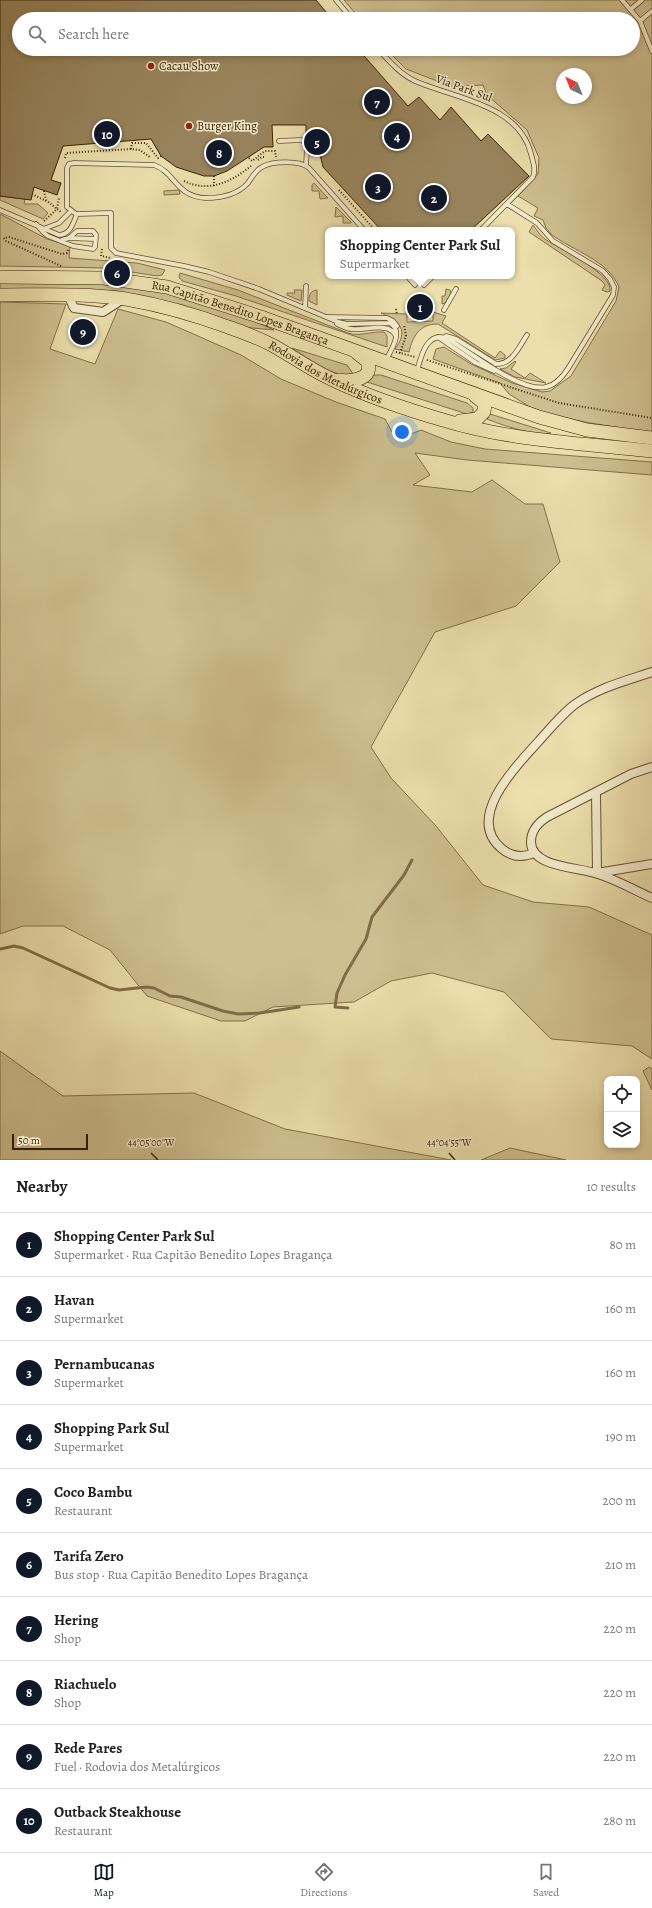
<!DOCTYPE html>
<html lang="en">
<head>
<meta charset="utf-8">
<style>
  :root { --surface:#fff; --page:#f6f6f6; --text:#222; --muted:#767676; --line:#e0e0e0; --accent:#111827 }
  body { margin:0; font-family:Alegreya,serif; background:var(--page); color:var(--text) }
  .controls { position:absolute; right:12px; bottom:12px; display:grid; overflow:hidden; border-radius:8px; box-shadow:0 2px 6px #0003 }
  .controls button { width:36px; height:36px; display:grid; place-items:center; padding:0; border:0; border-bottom:1px solid var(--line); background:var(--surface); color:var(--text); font:20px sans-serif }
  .compass { position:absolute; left:556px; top:68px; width:36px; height:36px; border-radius:50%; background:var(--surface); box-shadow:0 2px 6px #0003; rotate:317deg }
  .scale { position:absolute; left:12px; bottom:10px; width:76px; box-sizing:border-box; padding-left:4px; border:2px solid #3a2002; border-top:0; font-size:11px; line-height:14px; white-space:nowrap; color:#3a2002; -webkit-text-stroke:3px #f3eaca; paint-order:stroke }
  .you { position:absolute; left:402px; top:432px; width:14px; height:14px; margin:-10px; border:3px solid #fff; border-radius:50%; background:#1a73e8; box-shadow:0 0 0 6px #1a73e833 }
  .badge { display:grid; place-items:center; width:26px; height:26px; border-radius:50%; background:var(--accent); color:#fff; font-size:13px; font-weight:700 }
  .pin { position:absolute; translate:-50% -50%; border:2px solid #fff; box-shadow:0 1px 4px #0006 }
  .popup { position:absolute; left:325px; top:227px; width:190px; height:52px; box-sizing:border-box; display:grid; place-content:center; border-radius:8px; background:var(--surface); filter:drop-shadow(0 1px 3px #0005); font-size:13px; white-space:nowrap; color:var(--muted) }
  .popup b { font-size:15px; color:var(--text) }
  .popup::after { content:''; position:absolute; left:50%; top:100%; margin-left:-8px; border:8px solid transparent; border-top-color:var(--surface) }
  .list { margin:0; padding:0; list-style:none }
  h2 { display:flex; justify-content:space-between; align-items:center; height:52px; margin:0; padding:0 16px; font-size:17px }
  h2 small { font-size:13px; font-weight:400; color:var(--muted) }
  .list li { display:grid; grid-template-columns:26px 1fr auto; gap:12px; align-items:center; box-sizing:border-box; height:64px; padding:0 16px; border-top:1px solid var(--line) }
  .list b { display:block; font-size:15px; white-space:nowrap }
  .list p { margin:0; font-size:13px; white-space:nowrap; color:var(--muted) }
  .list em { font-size:13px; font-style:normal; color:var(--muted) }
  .icon { flex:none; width:22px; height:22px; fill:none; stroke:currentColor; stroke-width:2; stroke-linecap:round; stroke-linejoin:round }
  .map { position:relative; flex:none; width:652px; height:1160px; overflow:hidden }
  .search { position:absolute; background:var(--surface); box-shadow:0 2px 6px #0003; left:12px; right:12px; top:12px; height:44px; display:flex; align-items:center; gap:10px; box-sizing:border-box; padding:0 14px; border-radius:22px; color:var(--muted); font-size:15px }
  .sheet { height:692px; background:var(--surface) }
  nav { display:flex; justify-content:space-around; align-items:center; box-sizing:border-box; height:56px; border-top:1px solid var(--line); background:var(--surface); font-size:11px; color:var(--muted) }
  nav a { display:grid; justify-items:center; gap:2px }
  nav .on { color:var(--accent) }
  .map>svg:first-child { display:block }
  .green { fill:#cebf90; stroke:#847049; fill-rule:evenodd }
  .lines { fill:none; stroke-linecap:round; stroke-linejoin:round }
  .stream { stroke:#806c46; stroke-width:3 }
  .building { fill:#97835b; stroke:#3a2002 }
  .service-casing { stroke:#66502d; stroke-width:5.5 }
  .minor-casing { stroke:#66502d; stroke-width:10 }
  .primary-casing { stroke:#3a2002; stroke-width:14 }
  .path { stroke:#3a2002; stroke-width:2; stroke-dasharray:1 2; stroke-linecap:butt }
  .service { stroke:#f3eaca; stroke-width:4 }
  .minor { stroke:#f3eaca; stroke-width:8 }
  .primary { stroke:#ecdfad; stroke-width:13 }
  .ticks { fill:none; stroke:#3a2002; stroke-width:1.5 }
  .poi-dot { fill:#8f2418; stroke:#f3eaca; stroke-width:1.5 }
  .labels { text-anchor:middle; stroke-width:3; stroke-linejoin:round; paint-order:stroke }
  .poi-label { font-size:12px; fill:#3a2002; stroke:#f3eaca; text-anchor:start }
  .street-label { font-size:12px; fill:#3a2002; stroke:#f3eaca }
  .ticks-label { font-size:10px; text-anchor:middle; fill:#3a2002; stroke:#f3eaca; stroke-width:3; stroke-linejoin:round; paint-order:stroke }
</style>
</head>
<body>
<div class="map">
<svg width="652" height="1160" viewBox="0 0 652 1160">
  <rect width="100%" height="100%" fill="#ecdfad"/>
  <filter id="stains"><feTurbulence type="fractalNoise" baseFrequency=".005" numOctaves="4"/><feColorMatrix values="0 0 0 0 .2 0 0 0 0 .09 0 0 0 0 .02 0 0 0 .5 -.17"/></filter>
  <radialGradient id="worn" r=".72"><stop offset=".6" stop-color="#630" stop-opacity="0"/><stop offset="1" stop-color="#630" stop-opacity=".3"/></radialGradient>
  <path class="green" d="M344,0H652V433L585,422L548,414L530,407L509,394L500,383L433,359L436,349L444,347L471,364L512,383L542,392L550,391L571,376L616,301L619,287C608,260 573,251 551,234L546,228L543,220L534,216L538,208L518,196L538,174L539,158L527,130L487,95L483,85L464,86L455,88L406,69L386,49H633V19H360ZM562,74H586V98H562Z
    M314,183L328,198L320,199L319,191H312V185Z
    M179,190L180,194L164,195V191Z
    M0,196L25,199L24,204H38L48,213L43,219L0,200Z
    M336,207L351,222V223H343V216L335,217Z
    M0,214L47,239L70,246L69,258L137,263L165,270L162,275L157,276L106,268L0,266Z
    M533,225C537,230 540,236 545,239C559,249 613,273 610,291L607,292L602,290L605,285L602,281L529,232Z
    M180,273L238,290L348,333C360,337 371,331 384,332L387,336V347L236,296L182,281L179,277Z
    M0,282L120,285L144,288L173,295L242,316L274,330L242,327L181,308L0,291Z
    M446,289L450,290L451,293L445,303L442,304V296H445Z
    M294,290H302L301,301L287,295V293H295Z
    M317,290V305L309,301C309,295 310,291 317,290Z
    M0,302L66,304L50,349L95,364L118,309L166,322L241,355L281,379L336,402L385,419L392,432L406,436L421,430L451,442L485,449L652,462V475L467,460L415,453L430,475L413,485L472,492L492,480L525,504H543L560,562L516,606L435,632L371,747L391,778L436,826L483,885L533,902L589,907L652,935V1059L632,1046L551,1039L504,992L432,973L391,981L354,1002L273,1007L245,1021H221L147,996L110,950L63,926H23L0,934Z
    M433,312L446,316L442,323L495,358L500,351L505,355V358L495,360L438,324C419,324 413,336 409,352L395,349C409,331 400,321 381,313L407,314V322L433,321Z
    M292,348L347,365L354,375C337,380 307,357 292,348Z
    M515,361L516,362L511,369L525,378L530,373L546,383L515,377L500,369L506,368Z
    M372,375H381L467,403L473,408V412L467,414L367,382Z
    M490,414L551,433C538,437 501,425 487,419Z
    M0,1051L63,1096L194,1093L285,1129L451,1160H0Z
    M649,1067L652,1069V1090L643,1071Z
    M510,1148L566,1160H481Z"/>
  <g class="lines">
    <path class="stream" d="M0,949L14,946L23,948L110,988L119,990L146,987L154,988L170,996L181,997L223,1011L238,1014L260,1013L299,1007
      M348,1008L335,1007L337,993L345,975L366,939L372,917L404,875L412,860"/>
  </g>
  <path class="building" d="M0,0H316L332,19H19V49H358L408,106L419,97L440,120L451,107L481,141L488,134L529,176L471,230H381L323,167L319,150L306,135V125H272L273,147H264L227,171L214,176H204L176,167L161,156L151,139L63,146L51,180L61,183L57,195L34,187L31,200L0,196Z"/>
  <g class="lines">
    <g class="service-casing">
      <path id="service" d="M336,0L352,19
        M622,0L640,21L652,51
        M631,9L642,0
        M640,21L652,11
        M378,49C389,61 400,74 415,81C453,98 519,104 531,154C533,162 536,169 533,177L481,230
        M279,141L301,140L305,142L307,149L306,165
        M0,210L59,235C71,234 73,223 77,214
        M36,224L44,233L48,236L73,246L93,249L95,247L96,235L93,231H77L69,238L62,240
        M46,228L59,223L71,211
        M364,230L309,168C300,160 272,161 262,167C256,170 252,177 248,183C238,194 221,198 206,198C176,197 175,172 154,165L74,163L69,164L67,168V207L76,214L111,213V248L116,253L184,266L209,272L259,289L338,322L347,324L390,323C404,331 391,350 386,360
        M69,238L95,239
        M407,276L415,285
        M424,285L433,276
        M305,308L306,286
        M444,310L456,289
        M327,317L387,318L393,321L397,326
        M337,324C342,326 347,329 352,329C365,331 389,321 396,336
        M446,336L456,339L496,364
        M438,337L476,363L494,371
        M495,364C512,365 519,347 527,335
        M417,371C421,356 427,330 448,339C470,352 521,393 546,387C556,385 564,375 569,367L613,295L614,287L610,279L603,271L553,241L537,223L507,204"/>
    </g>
    <g class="minor-casing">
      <path id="minor" d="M68,295L74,308L103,312L123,299
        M652,767L631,774L547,817C538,823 531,830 531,842C531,868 580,867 598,874C617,880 634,890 652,898
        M596,792L597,873L652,864
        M534,853C522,858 511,857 501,848C465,817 517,765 538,742C549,730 560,716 574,705C597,688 625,681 652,672"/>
    </g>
    <g class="primary-casing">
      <g id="primary">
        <path id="s1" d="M0,277L104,278L167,287L264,318L539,417L587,430L652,438"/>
        <path id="s2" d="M0,295C42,295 85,293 126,299C160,305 196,315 228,327C243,332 258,338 272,345C292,356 311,370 331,379C367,396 405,409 443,420C511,441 582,443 652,451"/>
        <path d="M339,380C352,382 375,379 367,361L357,353"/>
        <path d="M460,421L477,419L484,412L485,404L475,396"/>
      </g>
    </g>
    <path class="path" d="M131,149L132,143H146L158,158L161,156
      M65,158L66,153L131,149L140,150L151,158
      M249,158L252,161L265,151H275L276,157
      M258,160L262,157H266
      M184,181C209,193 231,182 251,166
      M214,186V176
      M339,190L375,230
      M44,191L46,200L57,209L59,198
      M32,194L46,201
      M44,221L57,209L61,212
      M102,249L101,256L111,258
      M61,266L6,241L4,238L9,237L62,254L67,253L68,250
      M396,309L397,315
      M396,352L415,357
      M400,353L406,336L404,325
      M427,360L559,403L652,418"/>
    <use href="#service" class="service"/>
    <use href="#minor" class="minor"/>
    <use href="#primary" class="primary"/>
  </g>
  <path class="ticks" d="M151,1153L158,1160M449,1153L455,1160"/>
  <g class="poi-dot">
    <circle cx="151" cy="66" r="4"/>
    <circle cx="189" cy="126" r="4"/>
  </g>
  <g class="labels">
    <g class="poi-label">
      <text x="159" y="70">Cacau Show</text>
      <text x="197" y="130">Burger King</text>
    </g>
    <g class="street-label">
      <text transform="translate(464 88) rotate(20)" y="4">Via Park Sul</text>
      <text dy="4" stroke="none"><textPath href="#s1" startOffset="245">Rua Capitão Benedito Lopes Bragança</textPath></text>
      <text dy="4" stroke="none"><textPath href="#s2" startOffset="340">Rodovia dos Metalúrgicos</textPath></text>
    </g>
  </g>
  <g class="ticks-label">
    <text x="151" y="1146">44°05'00"W</text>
    <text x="449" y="1146">44°04'55"W</text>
  </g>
  <rect width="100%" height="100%" filter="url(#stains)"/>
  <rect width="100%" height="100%" fill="url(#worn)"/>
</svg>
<div class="controls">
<button><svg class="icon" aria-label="locate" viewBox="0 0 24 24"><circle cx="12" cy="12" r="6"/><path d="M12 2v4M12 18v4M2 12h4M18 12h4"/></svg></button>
<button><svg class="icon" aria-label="layers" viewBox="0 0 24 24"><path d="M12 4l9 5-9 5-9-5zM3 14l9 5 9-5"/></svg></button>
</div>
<svg class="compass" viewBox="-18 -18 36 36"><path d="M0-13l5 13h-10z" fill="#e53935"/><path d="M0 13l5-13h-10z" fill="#767676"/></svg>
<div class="scale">50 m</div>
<div class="you"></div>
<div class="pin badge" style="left:420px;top:307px">1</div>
<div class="popup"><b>Shopping Center Park Sul</b>Supermarket</div>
<div class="pin badge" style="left:434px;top:198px">2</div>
<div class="pin badge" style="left:378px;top:187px">3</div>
<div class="pin badge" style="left:397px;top:136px">4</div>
<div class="pin badge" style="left:317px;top:142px">5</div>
<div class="pin badge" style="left:117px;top:273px">6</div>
<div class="pin badge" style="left:377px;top:102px">7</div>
<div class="pin badge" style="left:219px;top:153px">8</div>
<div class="pin badge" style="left:83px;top:332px">9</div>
<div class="pin badge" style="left:107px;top:134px">10</div>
<div class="search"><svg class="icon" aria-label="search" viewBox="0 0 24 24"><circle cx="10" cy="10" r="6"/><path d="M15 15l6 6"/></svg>Search here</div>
</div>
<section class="sheet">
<h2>Nearby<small>10 results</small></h2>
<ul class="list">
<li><span class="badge">1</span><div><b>Shopping Center Park Sul</b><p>Supermarket · Rua Capitão Benedito Lopes Bragança</p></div><em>80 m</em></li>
<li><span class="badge">2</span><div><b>Havan</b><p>Supermarket</p></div><em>160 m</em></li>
<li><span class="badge">3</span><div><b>Pernambucanas</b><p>Supermarket</p></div><em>160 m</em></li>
<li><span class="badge">4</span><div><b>Shopping Park Sul</b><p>Supermarket</p></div><em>190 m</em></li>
<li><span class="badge">5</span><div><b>Coco Bambu</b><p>Restaurant</p></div><em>200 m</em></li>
<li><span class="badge">6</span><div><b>Tarifa Zero</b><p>Bus stop · Rua Capitão Benedito Lopes Bragança</p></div><em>210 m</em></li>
<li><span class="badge">7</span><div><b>Hering</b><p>Shop</p></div><em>220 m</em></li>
<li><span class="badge">8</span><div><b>Riachuelo</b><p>Shop</p></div><em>220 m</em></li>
<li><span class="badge">9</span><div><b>Rede Pares</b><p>Fuel · Rodovia dos Metalúrgicos</p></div><em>220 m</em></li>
<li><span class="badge">10</span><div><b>Outback Steakhouse</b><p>Restaurant</p></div><em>280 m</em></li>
</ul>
</section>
<nav>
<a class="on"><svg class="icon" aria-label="map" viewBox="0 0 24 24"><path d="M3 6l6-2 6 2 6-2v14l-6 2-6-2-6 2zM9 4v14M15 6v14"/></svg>Map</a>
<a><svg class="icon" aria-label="directions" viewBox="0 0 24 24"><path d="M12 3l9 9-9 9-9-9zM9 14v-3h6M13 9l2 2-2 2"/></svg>Directions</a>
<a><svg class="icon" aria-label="saved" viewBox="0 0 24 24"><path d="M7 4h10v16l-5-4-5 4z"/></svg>Saved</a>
</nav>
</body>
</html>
